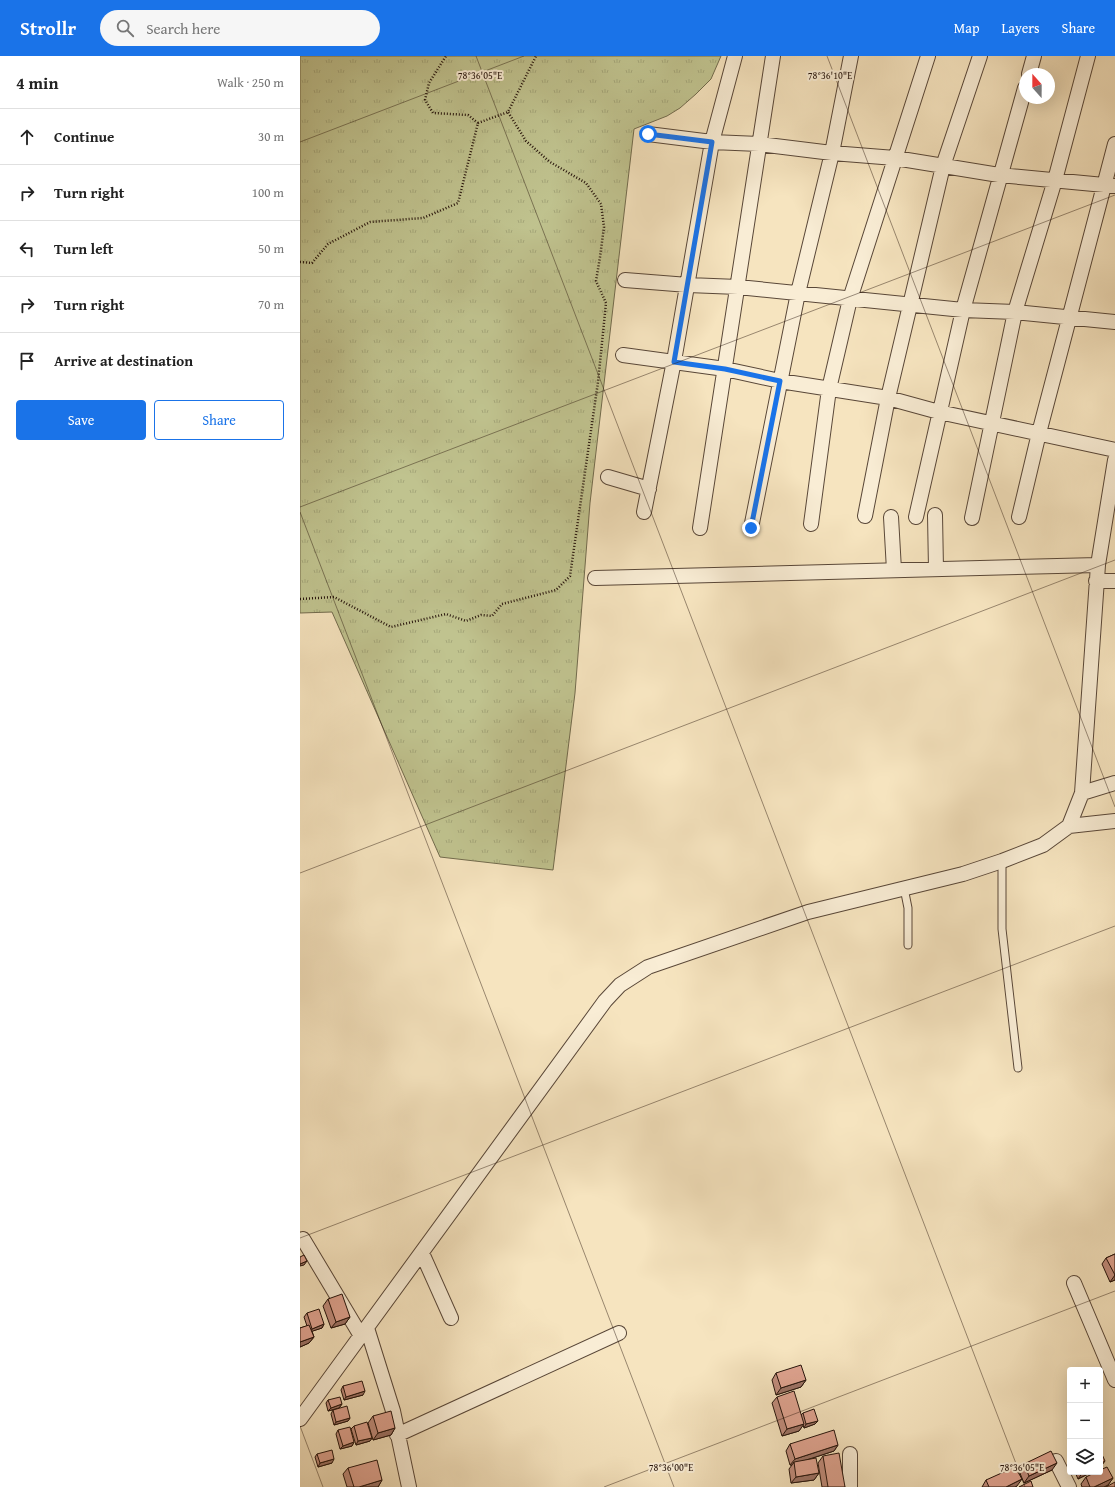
<!DOCTYPE html>
<html lang="en">
<head>
<meta charset="utf-8">
<style>
  :root { --surface:#fff; --page:#f6f6f6; --text:#222; --muted:#767676; --line:#e0e0e0; --accent:#1a73e8 }
  body { margin:0; font-family:"Gentium Book Plus",serif; background:var(--page); color:var(--text) }
  .controls { position:absolute; right:12px; bottom:12px; display:grid; overflow:hidden; border-radius:4px; box-shadow:0 4px 16px #0002 }
  .controls button { width:36px; height:36px; display:grid; place-items:center; padding:0; border:0; border-bottom:1px solid var(--line); background:var(--surface); color:var(--text); font:20px sans-serif }
  .compass { position:absolute; left:719px; top:12px; width:36px; height:36px; border-radius:50%; background:var(--surface); box-shadow:0 4px 16px #0002; rotate:339deg }
  .stop { position:absolute; width:12px; height:12px; margin:-9px; border:3px solid #1a73e8; border-radius:50%; background:#fff }
  .stop.end { background:#1a73e8; border-color:#fff; box-shadow:0 1px 4px #0008 }
  .list { margin:0; padding:0; list-style:none }
  h2 { display:flex; justify-content:space-between; align-items:center; height:52px; margin:0; padding:0 16px; font-size:17px }
  h2 small { font-size:13px; font-weight:400; color:var(--muted) }
  .list li { display:grid; grid-template-columns:26px 1fr auto; gap:12px; align-items:center; box-sizing:border-box; height:56px; padding:0 16px; border-top:1px solid var(--line) }
  .list b { display:block; font-size:15px; white-space:nowrap }
  .list em { font-size:13px; font-style:normal; color:var(--muted) }
  .actions { display:flex; gap:8px; padding:12px 16px }
  .actions a { flex:1; padding:9px 0; border:1px solid var(--accent); border-radius:4px; text-align:center; font-size:14px; color:var(--accent) }
  .actions .main { background:var(--accent); color:#fff }
  .icon { flex:none; width:22px; height:22px; fill:none; stroke:currentColor; stroke-width:2; stroke-linecap:round; stroke-linejoin:round }
  .map { position:relative; flex:none; width:815px; height:1431px; overflow:hidden }
  header { display:flex; align-items:center; gap:24px; box-sizing:border-box; height:56px; padding:0 20px; background:var(--accent); color:#fff }
  header strong { font-size:19px }
  nav { display:flex; gap:22px; margin-inline-start:auto; font-size:14px }
  .search { width:280px; height:36px; background:var(--page); display:flex; align-items:center; gap:10px; box-sizing:border-box; padding:0 14px; border-radius:22px; color:var(--muted); font-size:15px }
  main { display:flex }
  aside { flex:1; background:var(--surface) }
  .map>svg:first-child { display:block }
  .grass { fill:url(#grass-tufts); stroke:#726b4d }
  .lines { fill:none; stroke-linecap:round; stroke-linejoin:round }
  .lane-casing { stroke:#594738; stroke-width:9 }
  .street-casing { stroke:#594738; stroke-width:16 }
  .path { stroke:#25130b; stroke-width:2.5; stroke-dasharray:1 2; stroke-linecap:butt }
  .lane { stroke:#f9edd5; stroke-width:7 }
  .street { stroke:#f9edd5; stroke-width:14 }
  .wall { fill:#c18d7d; stroke:#25130b }
  .shaded-wall { fill:#9d7366; stroke:#25130b }
  .building { fill:#e0a491; stroke:#25130b }
  .route { stroke:#1a73e8; stroke-width:5 }
  .ticks { fill:none; stroke:#25130b; stroke-width:1; stroke-opacity:0.45 }
  .ticks-label { font-size:10px; text-anchor:middle; fill:#25130b; stroke:#f9edd5; stroke-width:4; stroke-linejoin:round; paint-order:stroke }
</style>
</head>
<body>
<header>
<strong>Strollr</strong>
<div class="search"><svg class="icon" aria-label="search" viewBox="0 0 24 24"><circle cx="10" cy="10" r="6"/><path d="M15 15l6 6"/></svg>Search here</div>
<nav><a>Map</a><a>Layers</a><a>Share</a></nav>
</header>
<main>
<aside>
<h2>4 min<small>Walk · 250 m</small></h2>
<ul class="list">
<li><svg class="icon" aria-label="ahead" viewBox="0 0 24 24"><path d="M12 20V5M6 11l6-6 6 6"/></svg><div><b>Continue</b></div><em>30 m</em></li>
<li><svg class="icon" aria-label="right" viewBox="0 0 24 24"><path d="M7 20v-9h11M14 6l5 5-5 5"/></svg><div><b>Turn right</b></div><em>100 m</em></li>
<li><svg class="icon" aria-label="left" viewBox="0 0 24 24"><path d="M17 20v-9H6M10 6l-5 5 5 5"/></svg><div><b>Turn left</b></div><em>50 m</em></li>
<li><svg class="icon" aria-label="right" viewBox="0 0 24 24"><path d="M7 20v-9h11M14 6l5 5-5 5"/></svg><div><b>Turn right</b></div><em>70 m</em></li>
<li><svg class="icon" aria-label="arrive" viewBox="0 0 24 24"><path d="M6 21V4h12l-3 4 3 4H6"/></svg><div><b>Arrive at destination</b></div></li>
</ul>
<div class="actions"><a class="main">Save</a><a>Share</a></div>
</aside>
<div class="map">
<svg width="815" height="1431" viewBox="0 0 815 1431">
  <defs>
    <pattern id="grass-tufts" width="24" height="20" patternUnits="userSpaceOnUse"><rect width="24" height="20" fill="#c0c38f"/><path d="M3 7l-1-3M5 7V3M7 7l1-3M15 17l-1-3M17 17v-4M19 17l1-3" fill="none" stroke="#a5a77a"/></pattern>
  </defs>
  <rect width="100%" height="100%" fill="#f6e4bf"/>
  <filter id="stains"><feTurbulence type="fractalNoise" baseFrequency=".005" numOctaves="4"/><feColorMatrix values="0 0 0 0 .2 0 0 0 0 .09 0 0 0 0 .02 0 0 0 .5 -.17"/></filter>
  <radialGradient id="worn" r=".72"><stop offset=".6" stop-color="#630" stop-opacity="0"/><stop offset="1" stop-color="#630" stop-opacity=".3"/></radialGradient>
  <path class="grass" d="M0,0H421L411,23L396,38L380,52L367,60L334,73L290,447L275,637L253,814L140,801L32,556L0,557Z"/>
  <g class="lines">
    <g class="lane-casing">
      <path id="lane" d="M702,805V873L718,1012
        M604,832L608,852V889"/>
    </g>
    <g class="street-casing">
      <path id="street" d="M729,18L734,0
        M348,78L412,86L459,88L532,97L595,102L699,119L815,130
        M325,224L388,229L438,231L663,254L715,256L815,266
        M323,299L425,313L480,325L588,342L639,356L815,394
        M308,421L349,433
        M344,456L374,305L412,86L435,0
        M635,459L636,513
        M565,460L588,342L643,110L680,0
        M591,461L594,514
        M616,461L663,254L725,32
        M719,461L739,377L815,88
        M672,462L715,256L755,124L788,0
        M511,468L529,333L550,243L628,0
        M400,472L473,0
        M451,472L498,237L532,97L551,0
        M295,522L798,509
        M796,525H815
        M782,737L815,727
        M769,770L815,765
        M3,1183L61,1280
        M122,1197L151,1262
        M774,1227L815,1324
        M67,1272L93,1355L109,1431
        M0,1363L305,945L320,929L348,911L508,856L663,818L702,805L743,789L769,770L782,737L798,509L815,404
        M97,1379L319,1277
        M550,1398V1431
        M756,1405L769,1431"/>
    </g>
    <path class="path" d="M178,67L208,56L236,0
      M0,206L12,207L28,188L70,166L123,162L158,147L178,67L168,59L133,57L125,44L129,27L146,0
      M0,543L34,541L91,571L146,558L166,565L181,559L192,560L202,548L256,534L270,520L298,326L306,247L296,225L300,201L304,171L301,148L286,127L250,106L226,85L208,56"/>
    <use href="#lane" class="lane"/>
    <use href="#street" class="street"/>
  </g>
  <path class="wall" d="M815,1198V1224L810,1226L802,1208L806,1202Z
    M28,1243L50,1261L45,1268L31,1272L23,1250Z
    M7,1257L24,1268L22,1272L12,1275L14,1281L9,1287L0,1291V1272L7,1270L4,1261Z
    M476,1317L506,1324L501,1331L476,1339L472,1324Z
    M43,1330L63,1339L44,1344L41,1334Z
    M477,1341L501,1359L503,1357L518,1365L515,1368L504,1372L503,1369L499,1375L482,1380L472,1347Z
    M28,1344L42,1348L39,1352L28,1355L26,1347Z
    M33,1354L50,1362L48,1365L34,1369L31,1358Z
    M73,1360L95,1372L91,1379L73,1384L68,1367Z
    M54,1370L72,1382L70,1385L56,1389L51,1373Z
    M38,1374L54,1386L52,1390L40,1393L36,1378Z
    M490,1388L538,1389L534,1395L507,1404L519,1417L514,1424L491,1427L489,1413L492,1409H490L486,1395Z
    M17,1398L32,1407L18,1411L15,1401Z
    M523,1400L545,1431H522L518,1407Z
    M724,1408L752,1414L724,1427L719,1415Z
    M48,1412L82,1424L78,1431H47L43,1418Z
    M775,1416H792L778,1423Z
    M786,1421L813,1422L808,1429L804,1431H782L781,1428Z
    M686,1424L717,1430L715,1431H682Z"/>
  <path class="shaded-wall" d="M7,1205L4,1209L0,1210V1208Z
    M815,1219V1224L810,1226Z
    M50,1261L45,1268L31,1272L36,1266Z
    M24,1268L22,1272L10,1276L12,1273Z
    M14,1281L9,1287L0,1291V1286Z
    M506,1324L501,1331L476,1339L481,1332Z
    M65,1335L63,1339L44,1344L46,1341Z
    M42,1348L39,1352L28,1355L31,1352Z
    M50,1362L48,1365L34,1369L36,1366Z
    M518,1365L515,1368L504,1372L506,1368Z
    M504,1368L499,1375L482,1380L487,1373Z
    M95,1372L91,1379L73,1384L78,1377Z
    M72,1382L70,1385L56,1389L58,1385Z
    M54,1386L52,1390L40,1393L43,1390Z
    M538,1389L534,1395L494,1408V1406L492,1409H490L495,1403Z
    M34,1403L32,1407L18,1411L20,1407Z
    M805,1405L800,1412V1408Z
    M757,1407L752,1414L724,1427L729,1420Z
    M783,1416H792L778,1423Z
    M519,1417L514,1424L491,1427L496,1421Z
    M813,1422L808,1429L804,1431H794Z
    M722,1423L717,1430L715,1431H706Z
    M82,1424L78,1431H59Z"/>
  <path class="building" d="M815,1198V1219L806,1202Z
    M4,1199L7,1205L0,1208V1201Z
    M42,1238L50,1261L36,1266L28,1243Z
    M19,1253L24,1268L12,1273L7,1257Z
    M9,1269L14,1281L0,1286V1272Z
    M501,1309L506,1324L481,1332L476,1317Z
    M62,1325L65,1335L46,1341L43,1330Z
    M494,1335L504,1368L487,1373L477,1341Z
    M40,1341L42,1348L31,1352L28,1344Z
    M47,1350L50,1362L36,1366L33,1354Z
    M514,1353L518,1365L506,1368L503,1357Z
    M91,1355L95,1372L78,1377L73,1360Z
    M67,1366L72,1382L58,1385L54,1370Z
    M50,1371L54,1386L43,1390L38,1374Z
    M534,1374L538,1389L495,1403L490,1388Z
    M32,1394L34,1403L20,1407L17,1398Z
    M800,1394L805,1405L800,1408Z
    M751,1395L757,1407L729,1420L724,1408Z
    M539,1397L545,1431H528L523,1400Z
    M516,1402L519,1417L496,1421L494,1406Z
    M77,1404L82,1424L59,1431H54L48,1412Z
    M715,1411L722,1423L706,1431H689L686,1424Z
    M807,1411L813,1422L794,1431H790L786,1421L796,1416H800V1414Z
    M731,1425L733,1431H719Z
    M815,1426V1431H806Z"/>
  <g class="lines">
    <path class="route" d="M348,78L412,86L374,306L425,313L480,325L451,472"/>
  </g>
  <path class="ticks" d="M176,0L725,1431M527,0L815,751M0,86L224,0M0,451L815,139M0,456L374,1431M0,817L815,504M0,1182L815,870M0,1370L23,1431M304,1431L815,1235"/>
  <g class="ticks-label">
    <text x="180" y="23">78°36'05"E</text>
    <text x="530" y="23">78°36'10"E</text>
    <text x="371" y="1415">78°36'00"E</text>
    <text x="722" y="1415">78°36'05"E</text>
  </g>
  <rect width="100%" height="100%" filter="url(#stains)"/>
  <rect width="100%" height="100%" fill="url(#worn)"/>
</svg>
<div class="controls">
<button>+</button>
<button>−</button>
<button><svg class="icon" aria-label="layers" viewBox="0 0 24 24"><path d="M12 4l9 5-9 5-9-5zM3 14l9 5 9-5"/></svg></button>
</div>
<svg class="compass" viewBox="-18 -18 36 36"><path d="M0-13l5 13h-10z" fill="#e53935"/><path d="M0 13l5-13h-10z" fill="#767676"/></svg>
<div class="stop" style="left:348px;top:78px"></div>
<div class="stop end" style="left:451px;top:472px"></div>
</div>
</main>
</body>
</html>
